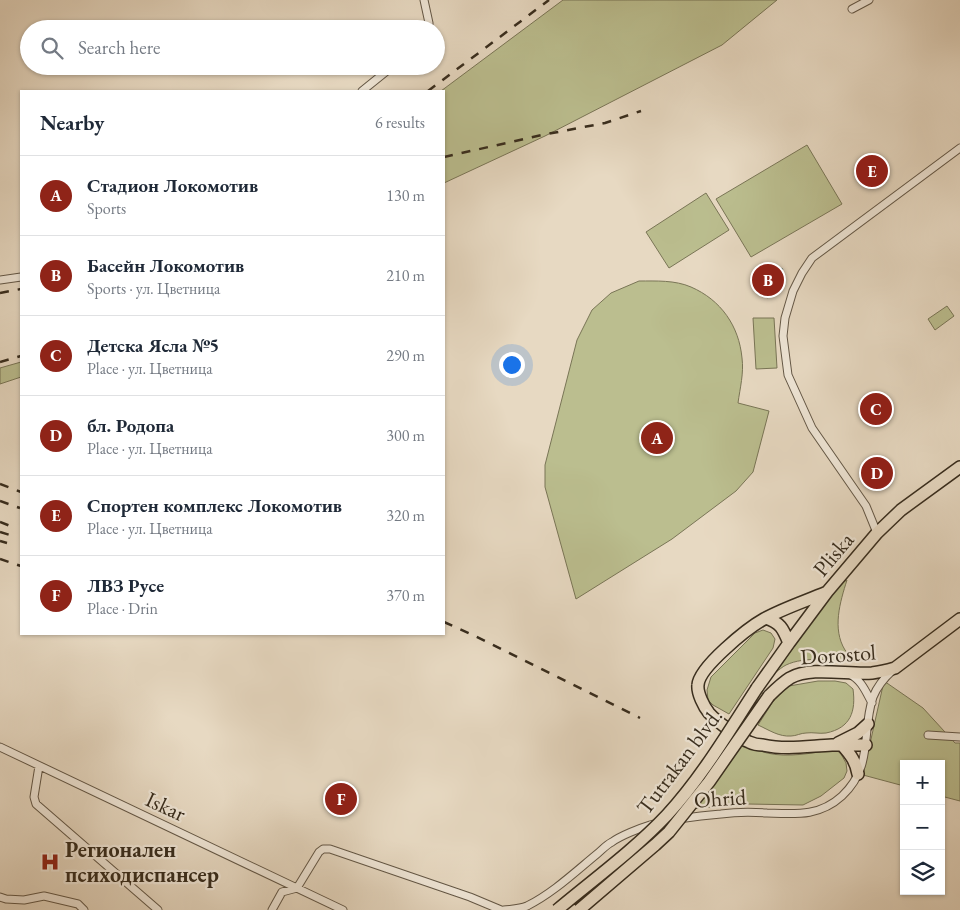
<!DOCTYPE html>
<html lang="en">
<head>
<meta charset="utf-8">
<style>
  :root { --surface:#fff; --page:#f2f2f3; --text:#1f2937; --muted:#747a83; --line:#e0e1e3; --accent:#8f2418 }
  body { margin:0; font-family:"EB Garamond",serif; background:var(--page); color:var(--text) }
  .controls { position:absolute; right:15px; bottom:15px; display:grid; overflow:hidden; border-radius:0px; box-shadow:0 1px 4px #0004 }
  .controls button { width:45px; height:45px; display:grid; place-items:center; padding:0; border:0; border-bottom:1px solid var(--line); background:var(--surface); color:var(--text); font:25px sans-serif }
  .you { position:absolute; left:511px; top:364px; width:18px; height:18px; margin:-12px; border:4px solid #fff; border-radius:50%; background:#1a73e8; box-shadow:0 0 0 8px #1a73e833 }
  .badge { display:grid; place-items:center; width:32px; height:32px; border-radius:50%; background:var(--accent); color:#fff; font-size:16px; font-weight:700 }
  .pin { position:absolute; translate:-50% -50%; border:2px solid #fff; box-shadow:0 1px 5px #0006 }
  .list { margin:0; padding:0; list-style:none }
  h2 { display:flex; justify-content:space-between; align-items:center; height:65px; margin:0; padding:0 20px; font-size:21px }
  h2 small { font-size:16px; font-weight:400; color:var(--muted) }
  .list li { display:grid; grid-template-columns:32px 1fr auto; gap:15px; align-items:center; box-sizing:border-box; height:80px; padding:0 20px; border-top:1px solid var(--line) }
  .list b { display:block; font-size:19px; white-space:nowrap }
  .list p { margin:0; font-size:16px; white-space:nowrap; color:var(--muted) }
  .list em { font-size:16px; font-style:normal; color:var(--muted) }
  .icon { flex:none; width:28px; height:28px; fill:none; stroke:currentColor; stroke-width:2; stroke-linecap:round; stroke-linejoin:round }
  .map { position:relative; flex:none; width:960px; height:910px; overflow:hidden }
  .search { position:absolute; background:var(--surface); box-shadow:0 1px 4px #0004; left:20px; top:20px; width:425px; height:55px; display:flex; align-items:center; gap:12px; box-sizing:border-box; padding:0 18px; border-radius:28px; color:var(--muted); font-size:19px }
  .panel { position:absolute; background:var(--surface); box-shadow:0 1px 4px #0004; left:20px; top:90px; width:425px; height:545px; border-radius:0px }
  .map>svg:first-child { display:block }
  .green { fill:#bbbe8f; stroke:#797556 }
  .water { fill:#97bab4; stroke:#718178 }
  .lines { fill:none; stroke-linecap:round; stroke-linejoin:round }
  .street-casing { stroke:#635746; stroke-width:9 }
  .primary-casing { stroke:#372c1d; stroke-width:14 }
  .street { stroke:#efe6d7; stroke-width:7 }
  .primary { stroke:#e7d9c2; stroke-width:11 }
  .rail { stroke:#372c1d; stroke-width:2.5; stroke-dasharray:9 9; stroke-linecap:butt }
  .primary-bridge-casing { stroke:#372c1d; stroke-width:14; stroke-linecap:butt }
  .primary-bridge { stroke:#e7d9c2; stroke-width:11 }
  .labels { text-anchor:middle; stroke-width:4.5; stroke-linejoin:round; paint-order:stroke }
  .street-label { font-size:22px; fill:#372c1d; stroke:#efe6d7 }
  .poi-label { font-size:22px; font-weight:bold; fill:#372c1d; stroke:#efe6d7; text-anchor:start }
</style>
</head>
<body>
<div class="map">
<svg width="960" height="910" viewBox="0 0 960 910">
  <rect width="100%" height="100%" fill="#e7d9c2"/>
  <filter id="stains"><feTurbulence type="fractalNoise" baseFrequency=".004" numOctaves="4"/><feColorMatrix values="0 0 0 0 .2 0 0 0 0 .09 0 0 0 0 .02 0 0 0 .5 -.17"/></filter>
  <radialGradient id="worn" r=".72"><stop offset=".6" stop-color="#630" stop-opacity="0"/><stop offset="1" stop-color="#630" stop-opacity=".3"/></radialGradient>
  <path class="green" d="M563,0H777L722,45L545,136L444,183V91H441Z
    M807,145L842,204L751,257L716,199Z
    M706,193L729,230L669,268L646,232Z
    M639,281C656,281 675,280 691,287C721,300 739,326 742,358C744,373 740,388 738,403L769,411L753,472L736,491L672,539L576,599L545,487V465L577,340L592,310L611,293Z
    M947,306L954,316L935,330L928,319Z
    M753,318H774L777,368L756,369Z
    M21,362V377L0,384V368Z
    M847,580C840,602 832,629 845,650C847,653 851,656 854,658L853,662C832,660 805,656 786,665C782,667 779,670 776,672C784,660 793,649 801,637C813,618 826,590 847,580Z
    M763,630L771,633L775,639L773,648L729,714L713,705L708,700L707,690L711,677L755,633Z
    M818,681H835L846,683L853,689C856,711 851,728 826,733C819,734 813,732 806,733C801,733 796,736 791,736C779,737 769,730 758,725L774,700L789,686Z
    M884,681L923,708L955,743H960V801L941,796V764H904V786L863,775Z
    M741,743C750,747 758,751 767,753C787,758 815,753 835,749L841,754L846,763L847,771L844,778L821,796L803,805L747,804L690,809Z"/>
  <path class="water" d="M769,263L783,269L768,298L754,290Z"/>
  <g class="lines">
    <g class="street-casing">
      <path id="street" d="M424,0L429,23V29
        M852,9L869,0
        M362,91L393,66
        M0,280L21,277
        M877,533L866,506L812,428L788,375L783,336L785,318L793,291L802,273L812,258L960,148
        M849,674C861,679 866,692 872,703
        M928,735L960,737
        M0,747L343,910
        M39,766L34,797L36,804L158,910
        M0,897L6,899L24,900L44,896L78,904L84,910
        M272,910L282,892L297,888L319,852L323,849H330L470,897L501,910
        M504,910C512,909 520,909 527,906C553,893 575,872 597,854C602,850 606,845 612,842C620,836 640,828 650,825C673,819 697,816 721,814C736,812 752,812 767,813C795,814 819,817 842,796C874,766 861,733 873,697C877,687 885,677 893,670"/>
    </g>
    <g class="primary-casing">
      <path id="primary" d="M827,592C806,601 784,608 764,619C748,628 699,667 698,685C697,693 704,707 709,713C716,721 739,738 749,742C753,744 759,745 763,745C786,750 809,746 832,745C843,745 855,745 866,745
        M766,618C781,623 783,629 789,643
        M757,688L789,643L827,592L877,533L901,510L960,467
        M769,696C775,690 782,683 790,678C811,666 848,675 872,673C880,672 888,670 895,668L960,619
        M838,743L858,733L868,724
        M842,745C851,755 856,762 858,774"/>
    </g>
    <use href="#street" class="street"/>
    <use href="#primary" class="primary"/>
    <path class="rail" d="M428,91L549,0
      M444,157L542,135L605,123L641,111
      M0,293L21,289
      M0,362L21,356
      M0,484L21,492
      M0,501L20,508
      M0,522L13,527
      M0,532L10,535
      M0,541L7,543
      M0,559L21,566
      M444,622L475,636L640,718"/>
    <g class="primary-bridge-casing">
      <path id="primary-bridge" d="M557,910C594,879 634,850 667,815C702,777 729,731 757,688
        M579,910L655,845L669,832L709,782L769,696"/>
    </g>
    <use href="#primary-bridge" class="primary-bridge"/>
  </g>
  <defs>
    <g id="hospital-bare" transform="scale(1.5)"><path d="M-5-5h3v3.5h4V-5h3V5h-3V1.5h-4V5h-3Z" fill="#8f2418" stroke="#efe6d7" stroke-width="2.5" paint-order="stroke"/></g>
  </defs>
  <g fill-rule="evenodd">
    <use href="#hospital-bare" x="50" y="862"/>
  </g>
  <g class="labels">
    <g class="street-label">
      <text transform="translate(833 554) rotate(-50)" y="8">Pliska</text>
      <text transform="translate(838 654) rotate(-4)" y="8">Dorostol</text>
      <text transform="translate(679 761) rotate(-53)" y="8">Tutrakan blvd.</text>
      <text transform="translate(720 798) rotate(-4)" y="8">Ohrid</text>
      <text transform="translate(166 806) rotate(25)" y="8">Iskar</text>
    </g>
    <g class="poi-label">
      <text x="65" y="857">Регионален<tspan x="65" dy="25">психодиспансер</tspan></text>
    </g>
  </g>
  <rect width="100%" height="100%" filter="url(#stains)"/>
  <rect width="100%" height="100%" fill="url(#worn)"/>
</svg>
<div class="controls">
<button>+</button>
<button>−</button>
<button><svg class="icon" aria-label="layers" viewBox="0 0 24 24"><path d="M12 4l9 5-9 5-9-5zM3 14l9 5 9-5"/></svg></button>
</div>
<div class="you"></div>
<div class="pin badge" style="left:657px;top:438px">A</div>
<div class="pin badge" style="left:768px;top:280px">B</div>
<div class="pin badge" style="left:876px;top:409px">C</div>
<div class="pin badge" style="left:877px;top:473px">D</div>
<div class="pin badge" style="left:872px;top:171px">E</div>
<div class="pin badge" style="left:341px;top:799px">F</div>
<div class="search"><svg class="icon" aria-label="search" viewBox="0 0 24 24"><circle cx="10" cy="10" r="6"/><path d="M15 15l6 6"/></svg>Search here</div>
<section class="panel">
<h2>Nearby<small>6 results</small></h2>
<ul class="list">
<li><span class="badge">A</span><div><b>Стадион Локомотив</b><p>Sports</p></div><em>130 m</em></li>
<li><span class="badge">B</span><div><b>Басейн Локомотив</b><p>Sports · ул. Цветница</p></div><em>210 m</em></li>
<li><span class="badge">C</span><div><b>Детска Ясла №5</b><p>Place · ул. Цветница</p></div><em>290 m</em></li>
<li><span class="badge">D</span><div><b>бл. Родопа</b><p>Place · ул. Цветница</p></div><em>300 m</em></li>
<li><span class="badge">E</span><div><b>Спортен комплекс Локомотив</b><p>Place · ул. Цветница</p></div><em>320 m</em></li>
<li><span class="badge">F</span><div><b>ЛВЗ Русе</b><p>Place · Drin</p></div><em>370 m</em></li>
</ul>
</section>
</div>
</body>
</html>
